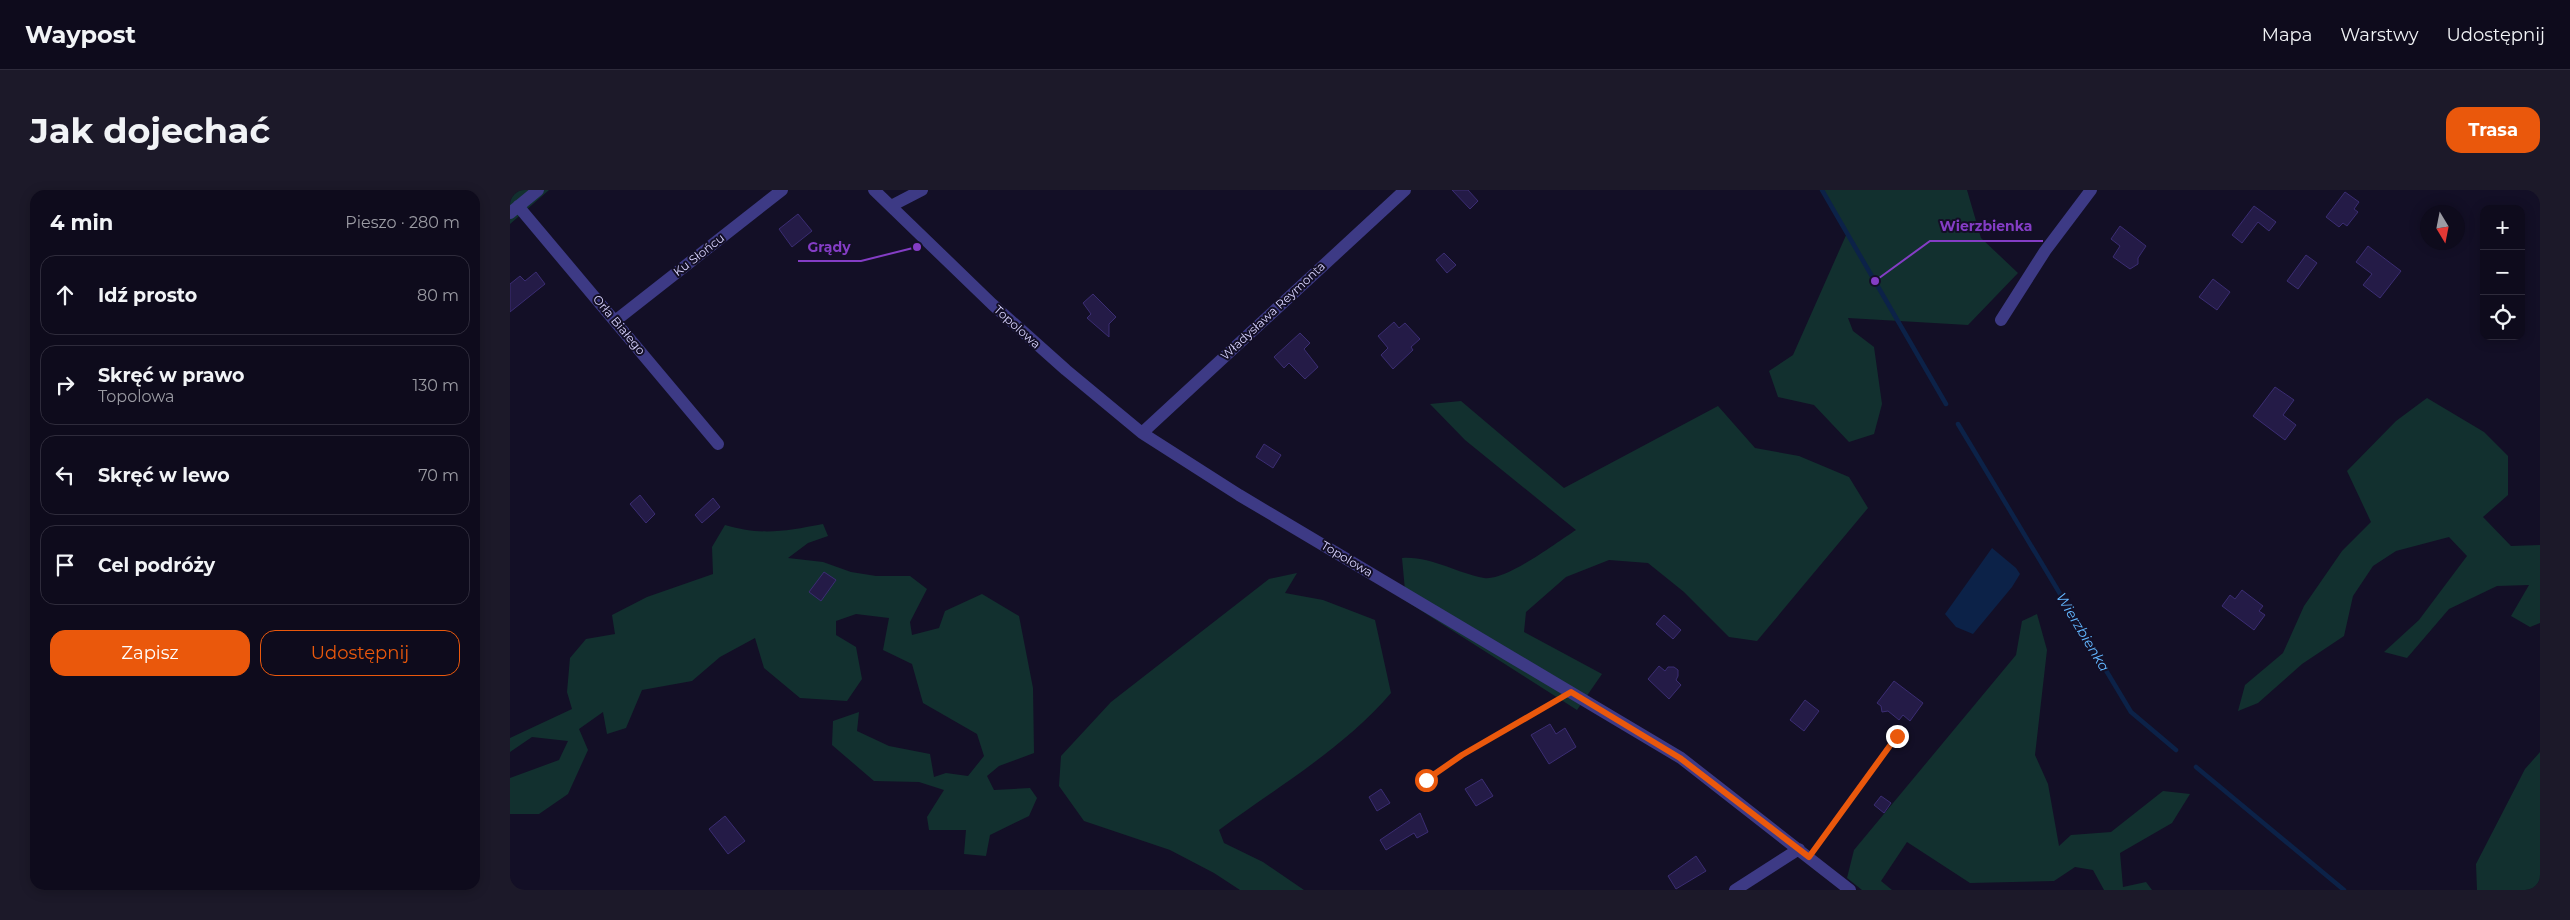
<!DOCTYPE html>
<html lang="pl">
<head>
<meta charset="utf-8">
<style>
  :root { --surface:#0e0b1c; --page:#1c1929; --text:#f1f3f6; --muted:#9b9ba3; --line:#2e2b3b; --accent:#ea580c }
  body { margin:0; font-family:Montserrat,sans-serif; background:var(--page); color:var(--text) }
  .controls { position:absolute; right:15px; top:15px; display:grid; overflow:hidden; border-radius:10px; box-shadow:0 2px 12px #0003 }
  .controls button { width:45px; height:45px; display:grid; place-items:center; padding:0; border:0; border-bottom:1px solid var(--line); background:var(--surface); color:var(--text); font:25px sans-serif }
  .compass { position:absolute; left:1910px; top:15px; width:45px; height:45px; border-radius:50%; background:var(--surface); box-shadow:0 2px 12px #0003; rotate:170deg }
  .stop { position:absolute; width:15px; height:15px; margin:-11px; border:4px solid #ea580c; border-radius:50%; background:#fff }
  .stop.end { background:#ea580c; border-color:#fff; box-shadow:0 1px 5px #0008 }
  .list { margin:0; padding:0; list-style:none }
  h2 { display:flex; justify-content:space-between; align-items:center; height:65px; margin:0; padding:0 20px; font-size:21px }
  h2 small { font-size:16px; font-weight:400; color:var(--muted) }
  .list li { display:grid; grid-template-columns:32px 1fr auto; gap:15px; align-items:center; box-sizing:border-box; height:80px; margin:0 10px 10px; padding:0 10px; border:1px solid var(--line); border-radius:15px }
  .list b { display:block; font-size:19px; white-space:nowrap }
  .list p { margin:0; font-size:16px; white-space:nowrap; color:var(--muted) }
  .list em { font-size:16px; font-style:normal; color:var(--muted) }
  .actions { display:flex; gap:10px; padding:15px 20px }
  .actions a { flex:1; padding:11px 0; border:1px solid var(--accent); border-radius:15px; text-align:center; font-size:18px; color:var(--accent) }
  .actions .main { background:var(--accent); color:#fff }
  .icon { flex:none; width:28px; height:28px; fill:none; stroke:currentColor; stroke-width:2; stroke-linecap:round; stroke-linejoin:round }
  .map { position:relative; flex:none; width:2030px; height:700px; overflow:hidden; border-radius:15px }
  header { display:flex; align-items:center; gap:30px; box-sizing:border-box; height:70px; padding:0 25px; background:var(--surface); border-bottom:1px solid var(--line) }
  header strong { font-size:24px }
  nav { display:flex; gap:28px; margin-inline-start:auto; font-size:18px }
  .intro { display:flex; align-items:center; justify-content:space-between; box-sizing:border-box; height:120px; padding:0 30px }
  h1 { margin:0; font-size:35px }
  .button { padding:12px 22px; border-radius:15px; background:var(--accent); color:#fff; font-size:18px; font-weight:700 }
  main { display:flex; gap:30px; padding:0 30px }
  aside { flex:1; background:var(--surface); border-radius:15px; box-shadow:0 2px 12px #0003 }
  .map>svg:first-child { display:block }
  .green { fill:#12302f }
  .water { fill:#0c2248 }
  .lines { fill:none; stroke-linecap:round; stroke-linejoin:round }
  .stream { stroke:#0c2248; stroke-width:4.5 }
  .building { fill:#241b47; stroke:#3b2d73 }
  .path { stroke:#2fb8b0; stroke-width:2.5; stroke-dasharray:2.5 4; stroke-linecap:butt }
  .minor { stroke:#3d3a85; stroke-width:12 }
  .route { stroke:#ea580c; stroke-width:6 }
  .labels { text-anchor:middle; stroke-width:4; stroke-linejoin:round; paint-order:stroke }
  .street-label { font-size:12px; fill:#d9d4ff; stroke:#130f26 }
  .water-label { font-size:14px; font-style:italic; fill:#62b6ff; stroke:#130f26 }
  .leader { fill:none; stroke:#843dc5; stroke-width:2 }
  .callout-dot { fill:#843dc5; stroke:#130f26; stroke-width:2 }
  .callout-label { font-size:14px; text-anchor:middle; font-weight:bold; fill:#843dc5; stroke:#130f26; stroke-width:4; stroke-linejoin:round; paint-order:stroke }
</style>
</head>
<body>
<header>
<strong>Waypost</strong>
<nav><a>Mapa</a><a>Warstwy</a><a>Udostępnij</a></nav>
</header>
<div class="intro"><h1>Jak dojechać</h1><a class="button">Trasa</a></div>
<main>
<aside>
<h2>4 min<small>Pieszo · 280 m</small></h2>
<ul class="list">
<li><svg class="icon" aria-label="ahead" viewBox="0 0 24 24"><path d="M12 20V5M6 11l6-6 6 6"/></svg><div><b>Idź prosto</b></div><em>80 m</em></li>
<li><svg class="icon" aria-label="right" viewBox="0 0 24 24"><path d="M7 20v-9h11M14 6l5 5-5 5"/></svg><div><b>Skręć w prawo</b><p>Topolowa</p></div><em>130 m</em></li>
<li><svg class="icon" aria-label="left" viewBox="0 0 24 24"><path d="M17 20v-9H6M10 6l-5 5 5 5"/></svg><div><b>Skręć w lewo</b></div><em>70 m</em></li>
<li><svg class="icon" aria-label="arrive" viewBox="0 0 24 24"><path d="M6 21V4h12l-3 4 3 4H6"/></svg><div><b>Cel podróży</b></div></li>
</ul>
<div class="actions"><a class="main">Zapisz</a><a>Udostępnij</a></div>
</aside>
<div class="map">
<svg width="2030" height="700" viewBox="0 0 2030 700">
  <rect width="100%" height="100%" fill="#130f26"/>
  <path class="green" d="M0,0H39L0,34Z
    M1314,0H1457L1471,48L1508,83L1458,135L1338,128L1343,141L1364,157L1372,214L1364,244L1339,252L1304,215L1268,207L1259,181L1283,165L1337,43Z
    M1917,208L1974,242L1998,266V305L1973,327L2001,356L2030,355V433L2020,437L2001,426L2019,395L1987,396L1939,419L1897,468L1874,462L1909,430L1957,366L1939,347L1886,361L1863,376L1843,406L1834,446L1792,474L1748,513L1728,521L1735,495L1773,463L1794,416L1832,361L1861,332L1837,281L1886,231Z
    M951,211L1054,298L1208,216L1245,258L1289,266L1339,287L1358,318L1247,451L1219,447L1174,402L1138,373L1099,370L1056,387L1016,422L1014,442L1092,484L1067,520L896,411L892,368C921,366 946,383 974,388C995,392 1047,352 1066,340L955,250L920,214Z
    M313,334L318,346L298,353L278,368L313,372L341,382L366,386H400L417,399L400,432L402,445L429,438L435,421L472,404L509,426L523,498L524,563L489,576L477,586L484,600L520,598L527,608L519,626L480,645L476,666L454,664L456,640H419L417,627L434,600L409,592L364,591L322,555L323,531L349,522L347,541L379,556L420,564L424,587L436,583L458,586L474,566L467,544L413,513L402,474L373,460L379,428L346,424L326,431V445L346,457L352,489L337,511L290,508L254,478L245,448L210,467L182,491L132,500L116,538L97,544L93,522L69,539L78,560L58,604L29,624H0V588L49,570L58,551L22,547L0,562V548L62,519L57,502L60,468L76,449L105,444L102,425L137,407L203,384L202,357L215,335C252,346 276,341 313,334Z
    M787,383L775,403L813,410L865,430L881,503C833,559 767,597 709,640L714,653L753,672L794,700H730L704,683L660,660L574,631L549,596L551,566L601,512L759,389Z
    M1527,424L1537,460L1525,565L1538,594L1549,656L1561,645L1601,642L1653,601L1680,604L1662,633L1610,663L1613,697L1636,692L1642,700H1594L1583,680L1565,677L1544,691L1460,693L1397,652L1371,691L1382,700H1352L1337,688L1344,660L1506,465L1512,431Z
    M2030,562V700H1967L1966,674L2015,579Z"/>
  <path class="water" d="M1482,358L1506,378L1510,384L1502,397L1463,444L1446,437L1435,424Z"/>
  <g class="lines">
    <path class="stream" d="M1312,0L1436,214
      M1448,234L1621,522L1666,560
      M1686,577L1834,700"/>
  </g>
  <path class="building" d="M942,0H958L968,11L960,19Z
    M1835,2L1849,12L1844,19L1848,22L1837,36L1833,33L1829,37L1816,27Z
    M1744,16L1766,32L1759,41L1748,32L1732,53L1722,45Z
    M288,24L302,41L282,57L269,39Z
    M1610,36L1636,56L1628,68V74L1620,79L1603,67L1610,56L1601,49Z
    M1858,56L1891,81L1870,108L1853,95L1862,84L1846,72Z
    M934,63L946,75L937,83L926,70Z
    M1796,65L1807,73L1788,99L1777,91Z
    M26,82L35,94L0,122V94L10,86L15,91Z
    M1703,89L1720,102L1707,120L1689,107Z
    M583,104L606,127L599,134V147L577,128L581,124L573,113Z
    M884,132L889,138L895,133L910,149L901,157L903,160L883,179L871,165L878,158L868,146Z
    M790,143L800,153L794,159L808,177L795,189L779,173L774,178L764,167Z
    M1765,197L1784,210L1773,225L1786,235L1775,250L1743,226Z
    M754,254L771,265L763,278L746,267Z
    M130,305L145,324L136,333L120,314Z
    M203,308L210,317L192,333L185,325Z
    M314,382L326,390L311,411L299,402Z
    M1732,400L1753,416L1749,421L1755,425L1744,440L1712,416L1720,405L1725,409Z
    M1154,425L1171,440L1163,449L1146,434Z
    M1149,476L1155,481L1158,477H1164L1168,480V486L1166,490L1171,495L1159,509L1138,489Z
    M1384,491L1413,513L1400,531L1393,525L1389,530L1378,521L1372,522L1371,516L1367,513Z
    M1295,510L1309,521L1294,541L1280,530Z
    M1040,534L1046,544L1055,538L1066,557L1039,574L1021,545Z
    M972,589L983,606L966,616L955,599Z
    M871,599L880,613L867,621L859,607Z
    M1371,606L1381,613L1374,623L1364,615Z
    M910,623L918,642L907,648L904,643L876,660L870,650Z
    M215,626L235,651L218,664L199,639Z
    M1186,666L1196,681L1166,699L1158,686Z"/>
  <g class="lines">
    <path class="path" d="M916,589L952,565L1047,510
      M1306,657L1387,546"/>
    <path class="minor" d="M364,0L482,114L556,180L632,243L729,305L1171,568L1340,700
      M8,16L208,254
      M381,16L412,0
      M0,23L28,0
      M1491,130L1535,61L1581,0
      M105,131L272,0
      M632,243L895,0
      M1225,700L1289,659"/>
  </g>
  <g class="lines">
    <path class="route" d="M916,590L952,565L1061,502L1170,568L1299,667L1387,546"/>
  </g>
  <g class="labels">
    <g class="street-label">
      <text transform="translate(189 65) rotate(-38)" y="4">Ku Słońcu</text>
      <text transform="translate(763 121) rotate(-43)" y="4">Władysława Reymonta</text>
      <text transform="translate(109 135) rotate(50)" y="4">Orła Białego</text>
      <text transform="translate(507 137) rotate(42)" y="4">Topolowa</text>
      <text transform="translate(837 369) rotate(31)" y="4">Topolowa</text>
    </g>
    <g class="water-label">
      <text transform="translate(1573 442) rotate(59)" y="5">Wierzbienka</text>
    </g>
  </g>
  <path class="leader" d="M1365 91L1420 51H1533M407 57L351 71H288"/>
  <g class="callout-dot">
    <circle cx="1365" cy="91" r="5"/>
    <circle cx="407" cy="57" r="5"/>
  </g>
  <g class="callout-label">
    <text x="1476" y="41">Wierzbienka</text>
    <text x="319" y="62">Grądy</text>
  </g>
</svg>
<div class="controls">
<button>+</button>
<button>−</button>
<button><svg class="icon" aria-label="locate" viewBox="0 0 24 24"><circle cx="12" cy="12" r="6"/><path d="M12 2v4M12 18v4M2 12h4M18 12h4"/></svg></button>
</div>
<svg class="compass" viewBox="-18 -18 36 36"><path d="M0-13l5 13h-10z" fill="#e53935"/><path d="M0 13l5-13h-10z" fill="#9b9ba3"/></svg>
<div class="stop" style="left:916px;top:590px"></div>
<div class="stop end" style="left:1387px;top:546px"></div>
</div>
</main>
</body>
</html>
